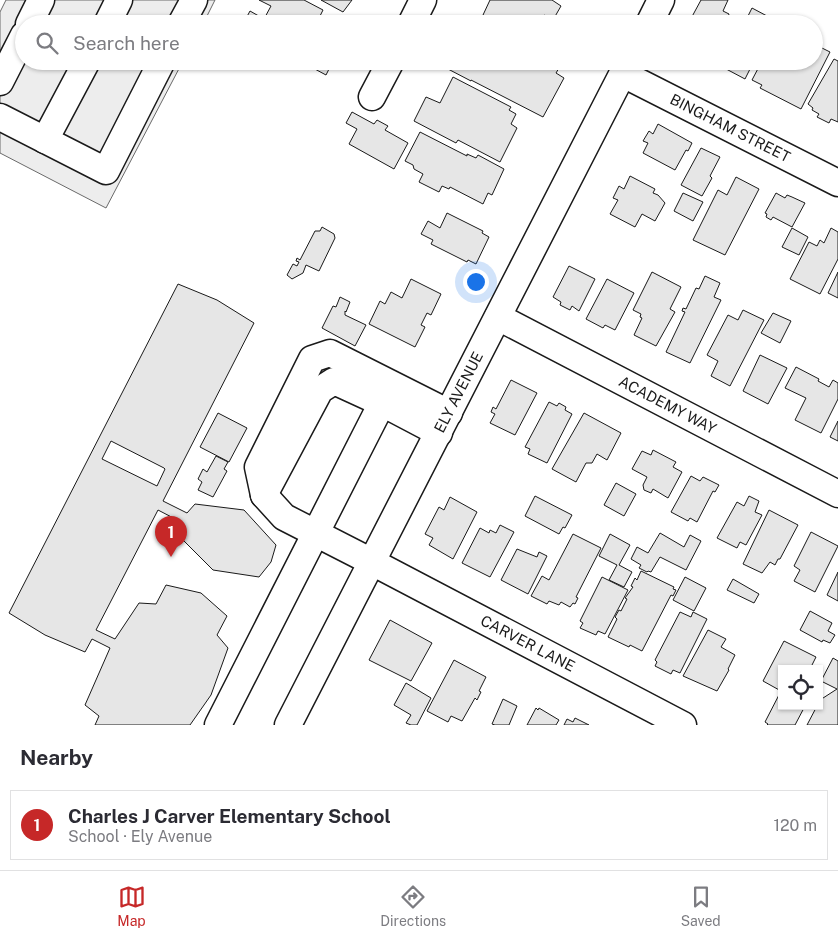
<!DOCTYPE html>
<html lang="en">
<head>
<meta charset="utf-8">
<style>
  :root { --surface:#fff; --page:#f7f7f7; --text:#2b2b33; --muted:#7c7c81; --line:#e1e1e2; --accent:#c62828 }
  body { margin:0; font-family:"Public Sans",sans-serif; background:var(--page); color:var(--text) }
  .controls { position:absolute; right:15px; bottom:15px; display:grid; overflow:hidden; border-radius:0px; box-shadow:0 1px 4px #0004 }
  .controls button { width:45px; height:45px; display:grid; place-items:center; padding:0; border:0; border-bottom:1px solid var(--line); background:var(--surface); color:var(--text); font:25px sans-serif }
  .you { position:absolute; left:475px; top:281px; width:18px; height:18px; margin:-12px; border:4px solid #fff; border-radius:50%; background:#1a73e8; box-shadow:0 0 0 8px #1a73e833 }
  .badge { display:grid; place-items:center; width:32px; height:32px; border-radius:50%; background:var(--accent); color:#fff; font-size:16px; font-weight:700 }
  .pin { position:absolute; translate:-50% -41px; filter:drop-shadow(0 1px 2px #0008) }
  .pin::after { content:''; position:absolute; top:26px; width:18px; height:15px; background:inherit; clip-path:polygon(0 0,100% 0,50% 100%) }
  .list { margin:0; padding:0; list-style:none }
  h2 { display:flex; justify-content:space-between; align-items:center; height:65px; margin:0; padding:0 20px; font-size:21px }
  h2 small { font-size:16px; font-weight:400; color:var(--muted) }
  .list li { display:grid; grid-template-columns:32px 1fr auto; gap:15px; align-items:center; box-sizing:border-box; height:70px; margin:0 10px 10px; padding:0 10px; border:1px solid var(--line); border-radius:0px }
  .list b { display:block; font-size:19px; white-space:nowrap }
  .list p { margin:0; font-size:16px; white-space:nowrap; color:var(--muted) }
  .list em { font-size:16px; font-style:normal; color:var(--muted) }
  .icon { flex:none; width:28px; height:28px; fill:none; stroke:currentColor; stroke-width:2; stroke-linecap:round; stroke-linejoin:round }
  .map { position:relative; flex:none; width:838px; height:725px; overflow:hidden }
  .search { position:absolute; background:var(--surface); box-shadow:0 1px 4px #0004; left:15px; right:15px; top:15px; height:55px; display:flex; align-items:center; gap:12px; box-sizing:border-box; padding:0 18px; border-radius:28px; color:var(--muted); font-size:19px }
  .sheet { height:145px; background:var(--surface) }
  nav { display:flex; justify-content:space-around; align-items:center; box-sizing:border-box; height:70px; border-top:1px solid var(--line); background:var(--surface); font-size:14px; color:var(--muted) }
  nav a { display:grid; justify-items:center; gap:2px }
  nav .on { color:var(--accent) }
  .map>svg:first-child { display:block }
  .parking { fill:#ededed; stroke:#6a6a6a }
  .building { fill:#e6e6e6; stroke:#1a1a1a; fill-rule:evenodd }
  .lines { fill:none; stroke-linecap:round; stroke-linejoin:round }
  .minor-casing { stroke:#1a1a1a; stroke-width:29 }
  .minor { stroke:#fff; stroke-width:26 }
  .labels { text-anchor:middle; stroke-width:4; stroke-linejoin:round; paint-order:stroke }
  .street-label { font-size:15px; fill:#1a1a1a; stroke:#fff }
</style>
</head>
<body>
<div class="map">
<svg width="838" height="725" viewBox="0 0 838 725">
  <rect width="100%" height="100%" fill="#fff"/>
  <path class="parking" d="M6,0H215L203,24H24V61H183L106,208L0,153V12Z"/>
  <path class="building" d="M259,0H304L323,10L316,24H243L250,11L264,19L271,6Z
    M321,0H352L343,12Z
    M490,0H552L561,6L553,20L544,15L540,24H501L483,15Z
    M701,0H728L723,11L729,14L726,24H688Z
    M752,8L767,16L763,24H744Z
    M788,16L804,24H783Z
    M814,44L830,52L801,109L760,88L762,85L752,80L762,61H814Z
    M834,59L838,61V122L831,119L829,123L817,117L819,114L812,110L813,108L808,104Z
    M300,61H333L326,75Z
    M452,61H559L562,63L556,73L564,78L543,117L471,80V81L448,69Z
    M714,61H754L745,79L713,62Z
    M453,77L511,107L509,110L516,114L511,124L517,128L500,162L458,140L456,143L414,121L426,97L440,103Z
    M352,112L374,124L377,120L388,126L385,130L408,143L394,169L349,144L357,129L346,123Z
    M658,124L692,143L688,151L686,150L675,170L643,153L648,143L643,141L649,131L653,134Z
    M420,132L467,156V154L476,158L478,155L504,169L492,195L488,193L483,204L450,187L449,189L442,186L439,192L419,182L423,174L414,169L413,165L405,161Z
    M701,148L720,157L710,176L712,178L702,196L681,185Z
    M630,176L655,189L653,193L658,195L665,203L655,221L642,214L635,227L610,214L618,200L613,198L619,186L624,189Z
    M736,177L759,189L725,255L693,240L718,190L727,195Z
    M683,193L703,202L693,221L674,211Z
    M776,193L785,198L787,195L792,197L805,203L792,227L773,217L771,220L766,217L767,214L765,213Z
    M447,213L483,231L482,233L489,237L476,264L468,260L467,262L431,244L433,240L421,234L428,221L440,228Z
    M322,227L334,234L335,238L319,271L306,265L303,273L292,279L287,275L293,264L297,266L299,262L296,261L297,258L300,260L315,231H320Z
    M792,228L808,237L799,255L782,247Z
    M831,228L838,232V259L820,294L790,279L809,242L817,246L820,240L824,243Z
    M569,266L595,279L579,311L572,306L570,310L560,305L561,302L553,297Z
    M652,272L681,287L670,309L675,312L656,346L634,335L642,318L640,317L641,314L633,310Z
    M838,272V298L828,293Z
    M705,276L720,283L714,297L721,300L690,363L666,352L685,312L682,311L683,308L686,309L696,288L699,289Z
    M411,279L441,294L431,315L427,313L421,325L425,327L415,347L369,324L380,301L385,304L391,292L402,298Z
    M607,279L634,293L615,330L605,325L603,328L586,319Z
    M178,284L217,300L254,323L163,501L187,513L195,504L244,510L276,545L271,562L259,577L213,570L178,535L183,523L158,510L96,630L115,639L139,603L156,604L166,585L201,593L227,616L217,635L228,648L211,695L190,725H95L99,716L85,705L110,648L92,639L85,652L45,635L9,613ZM111,441L164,468L165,469L157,486L102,459Z
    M340,297L350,302L346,312L345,311V315L366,325L355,346L322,328L333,306L336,307Z
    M743,310L764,320L730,386L711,376L718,361L707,355L728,315L738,320Z
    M773,313L791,321L780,343L761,333Z
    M760,355L787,368L768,404L743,391Z
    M796,367L819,379L818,381L829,387L833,380L838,383V399L821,433L795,420L806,398L785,388Z
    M511,380L537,393L515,435L490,423L495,414L491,412L493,407L496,409Z
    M549,402L557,406L559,403L566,407L565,410L572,414L547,463L528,454L530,449L525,447Z
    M218,413L247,428L229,462L200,447Z
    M584,413L621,433L607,460L597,454L592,463H586L576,482L552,469Z
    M838,421V441L830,437Z
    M653,450L676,462L673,467L682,472L668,498L653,489L651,493L644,490L643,485L647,477L632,469L642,451L651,455Z
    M216,456L228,462L224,469L227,471L213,497L198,490L202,482L198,479L203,469L207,472Z
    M691,476L700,481L703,477L719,485L715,492L713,491L697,522L690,518L688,521L671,512Z
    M616,483L636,494L624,516L604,505Z
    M535,496L572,515L565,528L563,527L559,534L525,516Z
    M749,496L759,501L755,512L762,515L746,545L740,542L737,548L717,538L737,502L744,506Z
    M450,497L477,512L453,559L429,545L433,538L425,534L439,507L444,510Z
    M769,510L798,525L780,559H778L775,565L770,562L762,573L743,564Z
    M500,525L514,532L490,577L462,563L480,528L489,533L490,530L496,533Z
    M811,532L838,546L815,592L794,581L800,570L794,566Z
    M660,533L684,547L690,535L701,541L686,570L660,557L651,572L648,571L647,572L639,568L641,565L631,559L637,547L648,553Z
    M573,534L601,548L576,597L578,598L575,604L573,603L570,607L561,602L559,605L549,601L547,604L531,596L542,576L549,580Z
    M610,534L630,545L619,565L632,572L624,587L609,580L617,565L599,556Z
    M517,549L537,557L539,552L547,556L528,594L501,580Z
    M641,571L674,587L673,589L676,590L673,596L671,595L642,651L630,645L629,647L608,637L617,619L615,617L619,610L621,611L627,599L625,598L633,587L631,586L635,578L637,580Z
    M838,572V601L827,595Z
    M602,577L628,590L605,634L598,631L596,635L580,628L583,623L580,621Z
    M685,577L706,588L694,611L673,600Z
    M733,579L759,594L754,603L727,590Z
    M810,611L832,623L828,631L835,635L830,643L823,640L822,642L800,630Z
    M680,612L691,617L693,612L707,619L680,673L673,670L671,674L655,666L657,662L655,660Z
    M390,620L432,643L411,681L369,660Z
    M708,630L726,639L721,647L735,655L728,669L729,670L717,691L683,676Z
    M784,641L816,657L810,669H782V706H805L795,725H767L768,724L765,722L781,691L763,681Z
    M833,658L838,661V725H807L817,706H819L820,700L837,689L821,681Z
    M454,660L486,677L479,691L481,692L477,700L475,698L462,721L451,716L448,722L427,711Z
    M406,683L431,698L417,725H411L406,723L411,715L394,705Z
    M503,699L517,706L509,725H495L492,724Z
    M536,708L538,710L539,708L559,720L556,725H527Z
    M575,718L589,725H564L567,719L573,722Z"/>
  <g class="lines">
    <g class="minor-casing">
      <g id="minor">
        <path d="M29,24L41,0"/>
        <path d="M107,24L119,0"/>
        <path d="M181,24L194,0"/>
        <path d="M411,24L423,0"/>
        <path d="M649,24L661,0"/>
        <path id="s1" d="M623,74L838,183"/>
        <path d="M0,82L24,35"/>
        <path d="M372,97L391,61"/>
        <path d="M0,117L106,171L162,61"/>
        <path d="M45,140L87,61"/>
        <path id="s2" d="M498,317L838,494"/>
        <path id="s3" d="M449,413L330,353L312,359L258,467L264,495L284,517L372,562L683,725"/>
        <path d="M264,495L320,390L334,381L382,403"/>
        <path d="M218,725L382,403L439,433"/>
        <path id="s4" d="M288,725L629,61"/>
      </g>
    </g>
    <use href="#minor" class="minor"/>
  </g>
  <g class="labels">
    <g class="street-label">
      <text dy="5" stroke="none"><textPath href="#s1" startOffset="120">BINGHAM STREET</textPath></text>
      <text dy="5" stroke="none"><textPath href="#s4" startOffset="374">ELY AVENUE</textPath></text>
      <text dy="5" stroke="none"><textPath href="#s2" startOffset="191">ACADEMY WAY</textPath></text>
      <text dy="5" stroke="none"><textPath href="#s3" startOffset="606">CARVER LANE</textPath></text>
    </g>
  </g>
</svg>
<div class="controls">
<button><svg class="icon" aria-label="locate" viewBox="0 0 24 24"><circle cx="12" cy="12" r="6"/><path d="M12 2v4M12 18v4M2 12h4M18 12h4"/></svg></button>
</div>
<div class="you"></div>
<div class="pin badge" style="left:171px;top:557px">1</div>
<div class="search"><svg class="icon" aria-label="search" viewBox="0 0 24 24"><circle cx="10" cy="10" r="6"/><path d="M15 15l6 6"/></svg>Search here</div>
</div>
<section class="sheet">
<h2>Nearby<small></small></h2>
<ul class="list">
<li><span class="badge">1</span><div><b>Charles J Carver Elementary School</b><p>School · Ely Avenue</p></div><em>120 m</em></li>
</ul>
</section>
<nav>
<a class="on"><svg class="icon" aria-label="map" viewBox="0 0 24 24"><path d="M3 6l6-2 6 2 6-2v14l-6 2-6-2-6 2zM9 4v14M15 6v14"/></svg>Map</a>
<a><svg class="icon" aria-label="directions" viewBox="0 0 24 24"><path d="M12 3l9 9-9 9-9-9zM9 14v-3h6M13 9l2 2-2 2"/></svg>Directions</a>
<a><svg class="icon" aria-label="saved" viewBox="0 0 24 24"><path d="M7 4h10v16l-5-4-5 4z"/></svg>Saved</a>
</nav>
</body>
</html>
